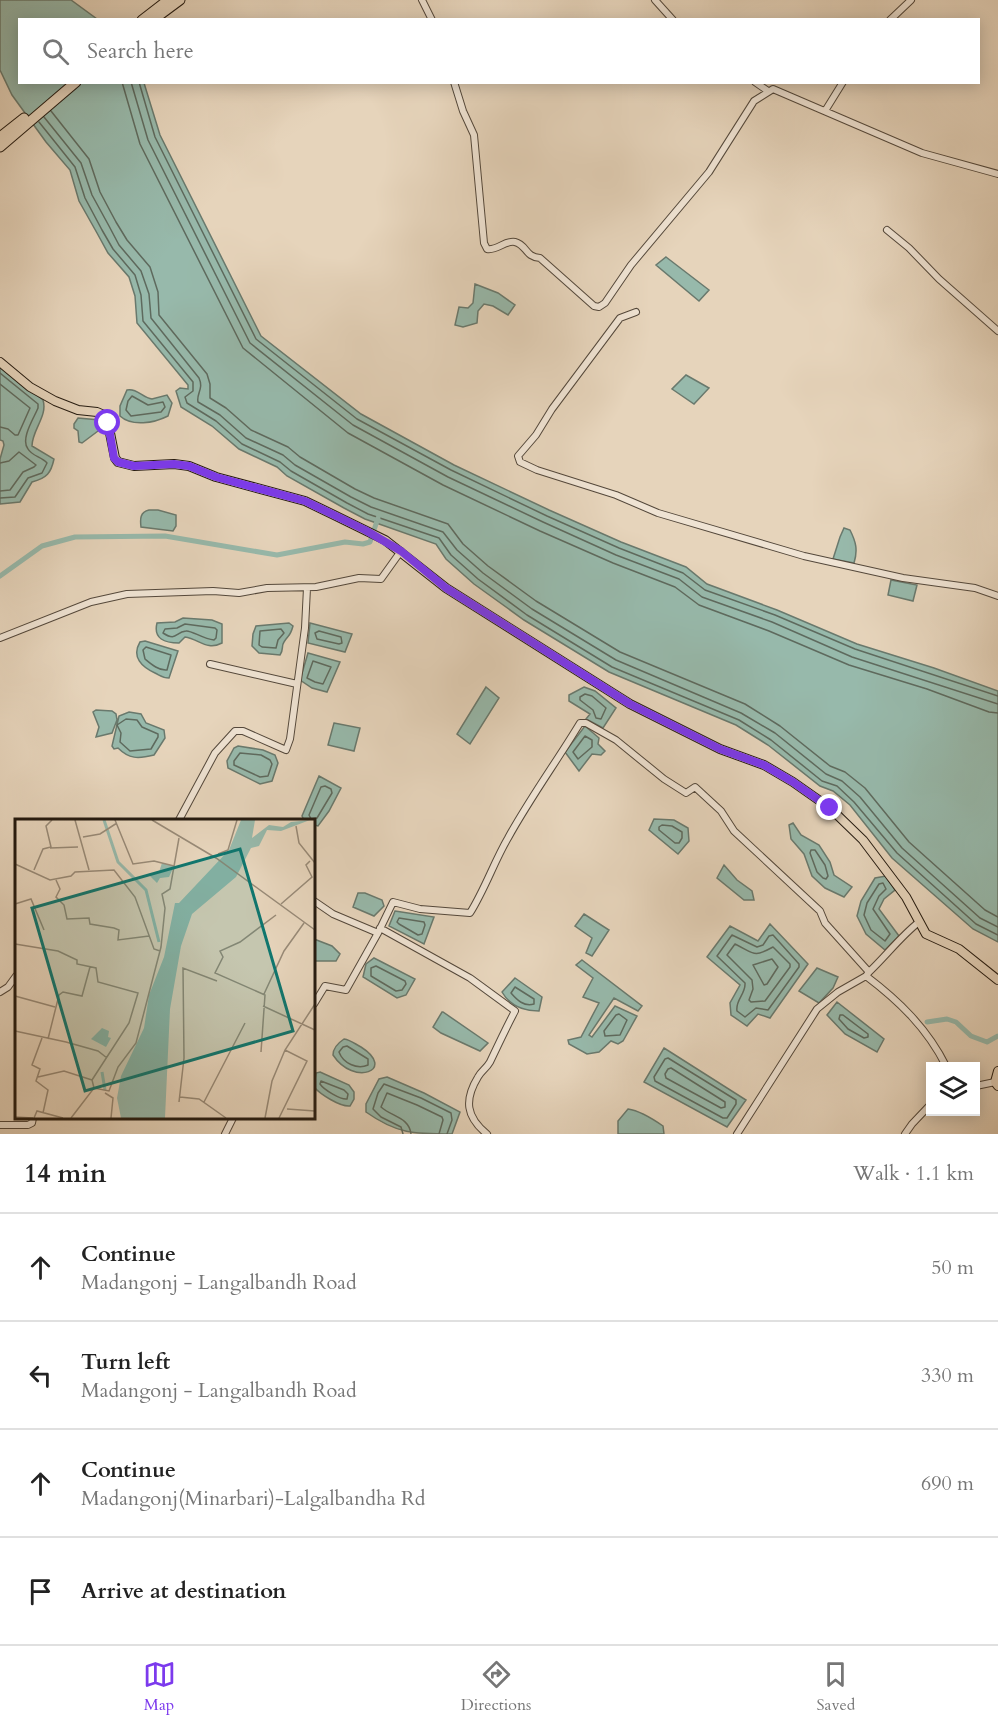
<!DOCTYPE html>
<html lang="en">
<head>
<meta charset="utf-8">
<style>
  :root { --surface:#fff; --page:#f2f2f2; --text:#222; --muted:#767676; --line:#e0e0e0; --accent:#7c3aed }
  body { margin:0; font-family:Cardo,serif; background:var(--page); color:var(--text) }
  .controls { position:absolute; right:18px; bottom:18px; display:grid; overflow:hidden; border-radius:0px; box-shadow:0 3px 15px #0003 }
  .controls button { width:54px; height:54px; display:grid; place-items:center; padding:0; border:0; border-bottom:2px solid var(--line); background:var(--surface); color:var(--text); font:30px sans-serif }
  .stop { position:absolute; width:18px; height:18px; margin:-14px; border:4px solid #7c3aed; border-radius:50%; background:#fff }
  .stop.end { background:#7c3aed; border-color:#fff; box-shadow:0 2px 6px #0008 }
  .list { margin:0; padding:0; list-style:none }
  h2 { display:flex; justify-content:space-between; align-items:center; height:78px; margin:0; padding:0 24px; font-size:26px }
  h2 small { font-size:20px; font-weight:400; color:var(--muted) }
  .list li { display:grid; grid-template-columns:39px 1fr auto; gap:18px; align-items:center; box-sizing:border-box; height:108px; padding:0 24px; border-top:2px solid var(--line) }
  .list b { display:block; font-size:22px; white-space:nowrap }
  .list p { margin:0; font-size:20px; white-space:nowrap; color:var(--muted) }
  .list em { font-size:20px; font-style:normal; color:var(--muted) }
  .icon { flex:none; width:33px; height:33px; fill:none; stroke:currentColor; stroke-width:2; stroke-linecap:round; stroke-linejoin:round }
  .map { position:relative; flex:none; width:998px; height:1134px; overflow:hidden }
  .search { position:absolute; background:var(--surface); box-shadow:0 3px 15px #0003; left:18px; right:18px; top:18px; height:66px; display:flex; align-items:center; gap:15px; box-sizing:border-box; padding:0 21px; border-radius:0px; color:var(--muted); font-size:22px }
  .sheet { height:510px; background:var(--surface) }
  nav { display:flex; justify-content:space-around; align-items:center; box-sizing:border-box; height:84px; border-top:2px solid var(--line); background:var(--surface); font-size:16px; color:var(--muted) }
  nav a { display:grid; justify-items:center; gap:3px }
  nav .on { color:var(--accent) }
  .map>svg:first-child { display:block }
  .water { fill:#97b9ab; stroke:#69796d; stroke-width:1.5 }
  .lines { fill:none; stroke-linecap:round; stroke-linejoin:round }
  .shore { stroke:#5e6a5e; stroke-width:1.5 }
  .canal { stroke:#97b9ab; stroke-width:5 }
  .minor-casing { stroke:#54483b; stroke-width:8 }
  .major-casing { stroke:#241a10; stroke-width:10 }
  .highway-casing { stroke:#241a10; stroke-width:11 }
  .minor { stroke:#efe3d3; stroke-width:6 }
  .major { stroke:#e6d4bb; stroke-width:8 }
  .highway { stroke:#e6d4bb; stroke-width:9 }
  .route { stroke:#7c3aed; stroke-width:8 }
  .inset-river { fill:none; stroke:#97b9ab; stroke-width:3 }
  .inset-road { fill:none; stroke:#988a77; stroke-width:1.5 }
  .view { fill:#0f766e; fill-opacity:0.15; stroke:#0f766e; stroke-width:3 }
  .inset-edge { fill:none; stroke:#241a10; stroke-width:3 }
</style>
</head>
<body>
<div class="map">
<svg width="998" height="1134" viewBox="0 0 998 1134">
  <rect width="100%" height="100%" fill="#e6d4bb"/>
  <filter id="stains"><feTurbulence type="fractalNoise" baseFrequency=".00333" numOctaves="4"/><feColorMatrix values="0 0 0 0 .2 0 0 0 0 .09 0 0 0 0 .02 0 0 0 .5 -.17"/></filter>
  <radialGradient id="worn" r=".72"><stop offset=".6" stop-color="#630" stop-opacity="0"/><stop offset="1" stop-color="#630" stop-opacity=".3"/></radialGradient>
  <path class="water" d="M0,0H71L97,19L20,20V82L144,83L160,135L261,336L361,414L454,465L549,510L621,542L686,567L707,584L777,610L857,644L934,668L998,691V942L973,929L892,858L850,805L833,791L820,786L768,745L736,725L609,672L524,620L474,584L446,559L436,544L365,519L344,508L287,476L277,467L239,449L212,426L181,407L176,391L180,388L188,389V385L137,323L135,296L129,277L108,253L97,233L79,201L70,170L46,142L12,95L0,70Z
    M666,257L709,290L699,301L656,265Z
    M475,284L498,293L515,305L508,315L493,306L484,304L478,311L477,323L463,327L455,325L459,307L468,308L473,303Z
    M0,365L43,400C48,416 32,430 32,446L54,459C51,473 47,478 32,482L20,502L0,504V459L4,445L3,441L0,440Z
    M686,375L709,388L694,404L672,389Z
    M127,390C137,388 143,398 152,399L167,395L172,403L168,416C154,423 132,427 120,416V406Z
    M78,418L100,420L102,428L82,443L79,442L78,431L74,428V424Z
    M149,510H158L176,515V526L173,531L141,527C140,519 140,512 149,510Z
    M844,528L850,530C856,542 858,550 854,563L833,559L840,537Z
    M891,580L917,585L913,601L888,595Z
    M183,618L212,620L222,624V643C207,651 199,639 185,637L179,643C165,643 153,639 157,623L175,622Z
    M289,623L293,626C290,637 289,634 284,642C281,646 284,650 280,655L259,653L252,646L253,634L256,626Z
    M310,623L352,634L345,652L308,643Z
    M145,641L178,651L169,678C163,678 161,676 155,673C142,667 131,657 140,642Z
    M308,653L340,662L327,692L312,688L300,680Z
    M486,687L499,698L470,744L457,734Z
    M584,687L595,691L616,708L603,728L586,719L590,714L569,701V695Z
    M96,710L112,711L116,714L117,720L112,733L96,737L99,727L93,712Z
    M129,712L141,714L146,723L164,730L165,738L154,755C138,759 129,759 118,748L114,749L112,746L119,716Z
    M334,723L360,728L354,751L328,745Z
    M585,726L599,738L598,744L605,751L601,755L592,754L579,771L565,752Z
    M238,746L263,750L275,755L278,763L272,781L260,784L228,768L227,761L234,748Z
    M319,776L341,788L329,811L318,826L314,825V820H304L302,816Z
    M654,819L674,820L688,828L689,841L678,854L649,830Z
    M793,823L801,835L819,845L830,862L834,875L852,887L844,897L825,888L812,876L804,854L791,839L789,825Z
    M724,865L737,880L752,891L754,900H744L717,878Z
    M886,876L895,890L884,899L879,909L899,936L885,950L866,934L857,916L861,901L875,878Z
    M358,893H365L382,900L384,906L374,916L353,907Z
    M395,911L434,917L424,944L389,926Z
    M584,914L609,930L592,956L586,953L592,938L575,926Z
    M770,924L808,964L770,1018L758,1014L747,1026L731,1015L730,1003L740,985L707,957L730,926L758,941Z
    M314,939L332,946L340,954L336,961H314Z
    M374,958L415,979L406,995L397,998L363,977L366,964Z
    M582,960L642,1006L638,1011L614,998L589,1035L592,1037L615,1006L637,1016L623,1041L618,1044L611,1041L599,1052L587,1054L569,1044L568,1040L581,1037L599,1003L583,997L593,978L576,965Z
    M817,968L838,977L833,988L819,1003L799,991Z
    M515,978L542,997L539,1011C523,1011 510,1006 502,992Z
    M837,1002L884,1039L877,1052L845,1034L827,1015Z
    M442,1012H443L488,1043L480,1051L441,1033L433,1027Z
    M344,1039C351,1040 355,1044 361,1047C397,1070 354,1087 333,1055C333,1048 338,1043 344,1039Z
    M664,1048L746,1100L727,1127L644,1082Z
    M320,1072L349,1085L354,1092V1099L350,1106C340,1107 320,1094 314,1087L316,1073Z
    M387,1077L424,1093L460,1112L452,1134C414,1134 397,1134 366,1112V1104L379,1079Z
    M628,1109C641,1111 653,1119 663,1126L664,1134H618V1121Z"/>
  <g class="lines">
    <path class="shore" d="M122,82L140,144L243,348L348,433L443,485L540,531L613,563L675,587L699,605L769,631L849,665L927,689L989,712L998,713
      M131,82L148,140L250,343L353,425L448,477L543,522L616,555L679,579L702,597L772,622L852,657L998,704
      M139,82L155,137L256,339L357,419L451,470L547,516L619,548L683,573L705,590L775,615L855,649L998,696
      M51,111L89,159L100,192L116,222L127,240L150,267L158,292L159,315L207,374L210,384V398L226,408L251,430L288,447L300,457L355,489L374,498L448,524L463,544L488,566L536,601L620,652L745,704L780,726L830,766L845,772L865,788L909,842L985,910L998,917
      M44,117L81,163L92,195L109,226L119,245L141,271L149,294L151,318L199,378C204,389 196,394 198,402L220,415L246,438L283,455L295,465L351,497L371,507L443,532L457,550L483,573L532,609L616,660L741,713L775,733L826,774L842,781L860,797L902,848L980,918L998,927
      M39,122L75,167L85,198L102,230L113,249L135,275L141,295L143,321L193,382V391L185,397L187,403L216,421L242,444L280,462L291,471L347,503L368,514L439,538L451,555L478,579L527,615L612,667L739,720L771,740L822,781L837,786L854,802L897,853L976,924L998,935
      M0,373L38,404V408C34,418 20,439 28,449C32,456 42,457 47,463L42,473L28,478L15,497L0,498
      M0,384L30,408L18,435H15L8,429L0,427
      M132,396L148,405L163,402L165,407L161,412L131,416L126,410L128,401Z
      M0,463L9,461L19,452L36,465L34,467L23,472L10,490L0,491
      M185,624L215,628L217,630L216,638L214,640C203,639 191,630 186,631C175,632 177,642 163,633L165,629L177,628Z
      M281,629L284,633L278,640L276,648L262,647L259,645L260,631Z
      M319,631L341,637L342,643L339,644L317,639L315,633Z
      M146,647L171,655L167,670C159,671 151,664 145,659L143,650Z
      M313,661L331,667L323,684L315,682L307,678Z
      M585,694L592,696L606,708L601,719L596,718L593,710L580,700V697Z
      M126,719L137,720L142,727L158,734V737L151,749L130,751L120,742L121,733L117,725Z
      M585,736L592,740V747L578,759L573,752Z
      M240,753L261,755L270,760L272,764L268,776L260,777L234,765V761Z
      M325,786L331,789L332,793L317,818L311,819L309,815L321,787Z
      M662,825L672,826L682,832V838L679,843H675L659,830V827Z
      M811,850H815L825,865L828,876L826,879L823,878L817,872L810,853Z
      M883,883L886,889L879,896L873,909L890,934L885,941L871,930L864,915L867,903L879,884Z
      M399,918L424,922L425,925L422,934L418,935L399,924L397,922Z
      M732,935L757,947L763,945L769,936L773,935L799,964V967L768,1010L756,1008L745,1017L737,1011C735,1000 746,994 745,983L717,956Z
      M735,944C755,954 753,958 773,947L790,964V967L765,1001L751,1002L749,1000L753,989L752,980L727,955Z
      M772,959L778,967L767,984L764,985L753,965Z
      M376,966L405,981L406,984L402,990L396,991L371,976V968Z
      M515,987L534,999V1004C524,1007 517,1000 511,993Z
      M619,1014L627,1020L620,1035L605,1036L604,1031L616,1015Z
      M840,1015H843L868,1034V1037L864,1038L848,1029L839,1019Z
      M347,1046L368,1059V1065C357,1070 343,1063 339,1052L343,1047Z
      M668,1058L736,1100V1104L727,1118H723L655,1081L654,1077L665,1059Z
      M671,1068L725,1102V1107L721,1108L666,1078L665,1074L668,1069Z
      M321,1081L344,1090L348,1094L347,1099C341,1100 324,1090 320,1084Z
      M403,1134L401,1127L381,1117L373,1109L378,1093L384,1084L421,1098L451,1113L452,1120L447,1134
      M411,1134C409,1117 392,1117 381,1107L387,1093L417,1105L442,1117L443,1120L439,1134"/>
    <path class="canal" d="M0,576L42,546L75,537L165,536L277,555L345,542L363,544L370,542L378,518
      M927,1022L947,1019L956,1022L971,1036L987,1042L998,1036"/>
    <g class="minor-casing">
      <path id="minor" d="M422,0L432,20
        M655,0L673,20
        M890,20L911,0
        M454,82L463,111L474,135L484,243L487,249C497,251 505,240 515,242C527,245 525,257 540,258L594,306L599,307L605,303L631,265L709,172L754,101L773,89L922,153L998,174
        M755,82L768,91
        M825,111L843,82
        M887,230L909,248L939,279L998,331
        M636,312L620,318L552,409L536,435L518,456L520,462L537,470L616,495L658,513L804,556L903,578L975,588L998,596
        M0,638L91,602L127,594L213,591L239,593L267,588L316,587L359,578L381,579L401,551
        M210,664L297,684
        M179,820L215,753L235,731H243L286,750L290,739L305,628L307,588
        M314,901L333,914L378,933
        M380,928L470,978L515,1011C506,1028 498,1045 490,1062C486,1069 481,1071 478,1077C464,1100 466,1117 487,1134
        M869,972C886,956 901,936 919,922
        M0,992L8,987L16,976
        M314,1004L325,986L346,990L378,933L393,902L420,909L470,913C485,889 494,862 508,838C530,798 557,761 580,723H586L616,740L664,779L686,793L695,787L721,811L734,831L820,911L825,923L869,972L866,976C899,1001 927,1028 946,1066
        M976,1086L995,1082
        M0,1125H28L32,1123L33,1118
        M225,1134L233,1118
        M737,1134L817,1009L838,992L866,976
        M905,1134L912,1124L930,1105"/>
    </g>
    <g class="major-casing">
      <path id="major" d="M0,362L30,387L55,401L78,410L97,412L104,415L108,423L115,458L118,462L134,466L174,464L189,466L216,477L305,501L334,515L385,540L446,588L630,704L720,749L764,765L793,782L830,808L863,840L906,897L926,934L959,949L998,980
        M998,1071L995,1082L998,1086"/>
    </g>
    <g class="highway-casing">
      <path id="highway" d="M142,20L168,0
        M153,20L180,0
        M0,137L24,118
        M0,147L76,82"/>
    </g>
    <use href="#minor" class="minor"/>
    <use href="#major" class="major"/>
    <use href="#highway" class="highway"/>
  </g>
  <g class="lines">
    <path class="route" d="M108,423L114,458L118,462L134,466L174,464L189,466L216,477L305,501L365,530L401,551L446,588L630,704L720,749L764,765L793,782L830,808"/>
  </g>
  <g transform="translate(15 819)">
    <rect width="300" height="300" fill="#e6d4bb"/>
    <path d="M226,1H240L237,19L254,6L268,8L276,3L295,1L266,12L252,11L244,27L236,29L221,58L177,95L166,127L155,190L150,299H106L102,279L106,257L129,209L134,176L149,138L160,84H164L214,31ZM147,44L159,47L154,58L145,59L142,64L133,55L144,53ZM87,209L94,212L93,218L96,219L91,228L76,220Z" fill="#97b9ab"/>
    <path class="inset-river" d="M89,1L103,43L131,71L144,123M87,253L90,271"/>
    <path class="inset-road" d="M60,1L74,51M100,1L118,45L139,42L159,47M137,1L201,39L300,111M281,7L284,24L300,44M68,18L85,15L102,4M35,29L63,28M203,35L213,31L222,1M0,45L35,61L56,57L60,53L99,51L120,78L139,130L145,132M19,51L28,30L36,28L31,7L37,1M41,61L45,70L41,78L49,86L52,100L74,99L75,105L99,109L104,111L103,121L134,117M0,85L16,80L29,111M266,85L297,58L291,46L295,42M0,125L43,132L62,141V145L81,149L83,163L123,174L114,204L77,261L79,269M249,175L269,132L289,104M0,177L40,188M248,187L300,211M0,212L51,223L83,232L92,239M27,219L17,246L25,250L21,262L33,271L28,294M33,220L44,176L48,173L67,177L75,148M246,233L250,176L200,154L208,138L205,132L225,123L261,96M23,258L49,252L77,261M90,274L98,279L96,299M165,278L184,280L211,299M164,283L169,239L168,149L202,162M189,283L230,204M272,290L300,292M0,298L18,299M19,299L22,292L48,299M56,299L79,269L94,272L103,248L121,224L146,128L150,89L147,75L155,70L164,19M250,299L257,262L270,231L300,185M264,299L292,242L270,231"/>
    <path class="view" d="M225,30L278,212L70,272L17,89Z"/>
    <rect width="300" height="300" class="inset-edge"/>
  </g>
  <rect width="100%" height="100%" filter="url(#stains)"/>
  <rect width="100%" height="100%" fill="url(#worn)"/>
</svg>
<div class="controls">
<button><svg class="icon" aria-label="layers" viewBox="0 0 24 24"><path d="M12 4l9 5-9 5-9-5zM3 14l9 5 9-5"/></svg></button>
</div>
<div class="stop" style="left:108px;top:423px"></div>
<div class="stop end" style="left:830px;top:808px"></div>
<div class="search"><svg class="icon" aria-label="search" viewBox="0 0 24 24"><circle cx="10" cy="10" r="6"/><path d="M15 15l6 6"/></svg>Search here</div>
</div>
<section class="sheet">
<h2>14 min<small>Walk · 1.1 km</small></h2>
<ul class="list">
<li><svg class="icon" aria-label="ahead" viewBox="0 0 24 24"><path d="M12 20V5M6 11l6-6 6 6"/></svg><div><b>Continue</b><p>Madangonj - Langalbandh Road</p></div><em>50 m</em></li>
<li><svg class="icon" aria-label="left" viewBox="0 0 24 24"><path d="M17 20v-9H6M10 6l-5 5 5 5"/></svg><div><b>Turn left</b><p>Madangonj - Langalbandh Road</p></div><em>330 m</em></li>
<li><svg class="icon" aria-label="ahead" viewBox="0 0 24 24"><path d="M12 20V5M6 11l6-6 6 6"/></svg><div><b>Continue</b><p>Madangonj(Minarbari)-Lalgalbandha Rd</p></div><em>690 m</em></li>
<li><svg class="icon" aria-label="arrive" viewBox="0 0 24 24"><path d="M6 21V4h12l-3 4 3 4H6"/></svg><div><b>Arrive at destination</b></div></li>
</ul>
</section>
<nav>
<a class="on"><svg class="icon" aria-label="map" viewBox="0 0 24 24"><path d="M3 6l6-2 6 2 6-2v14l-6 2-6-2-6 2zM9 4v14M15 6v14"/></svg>Map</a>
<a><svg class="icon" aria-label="directions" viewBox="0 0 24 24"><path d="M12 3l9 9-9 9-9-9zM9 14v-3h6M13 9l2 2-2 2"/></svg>Directions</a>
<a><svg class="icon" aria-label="saved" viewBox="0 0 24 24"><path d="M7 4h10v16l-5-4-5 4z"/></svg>Saved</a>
</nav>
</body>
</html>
